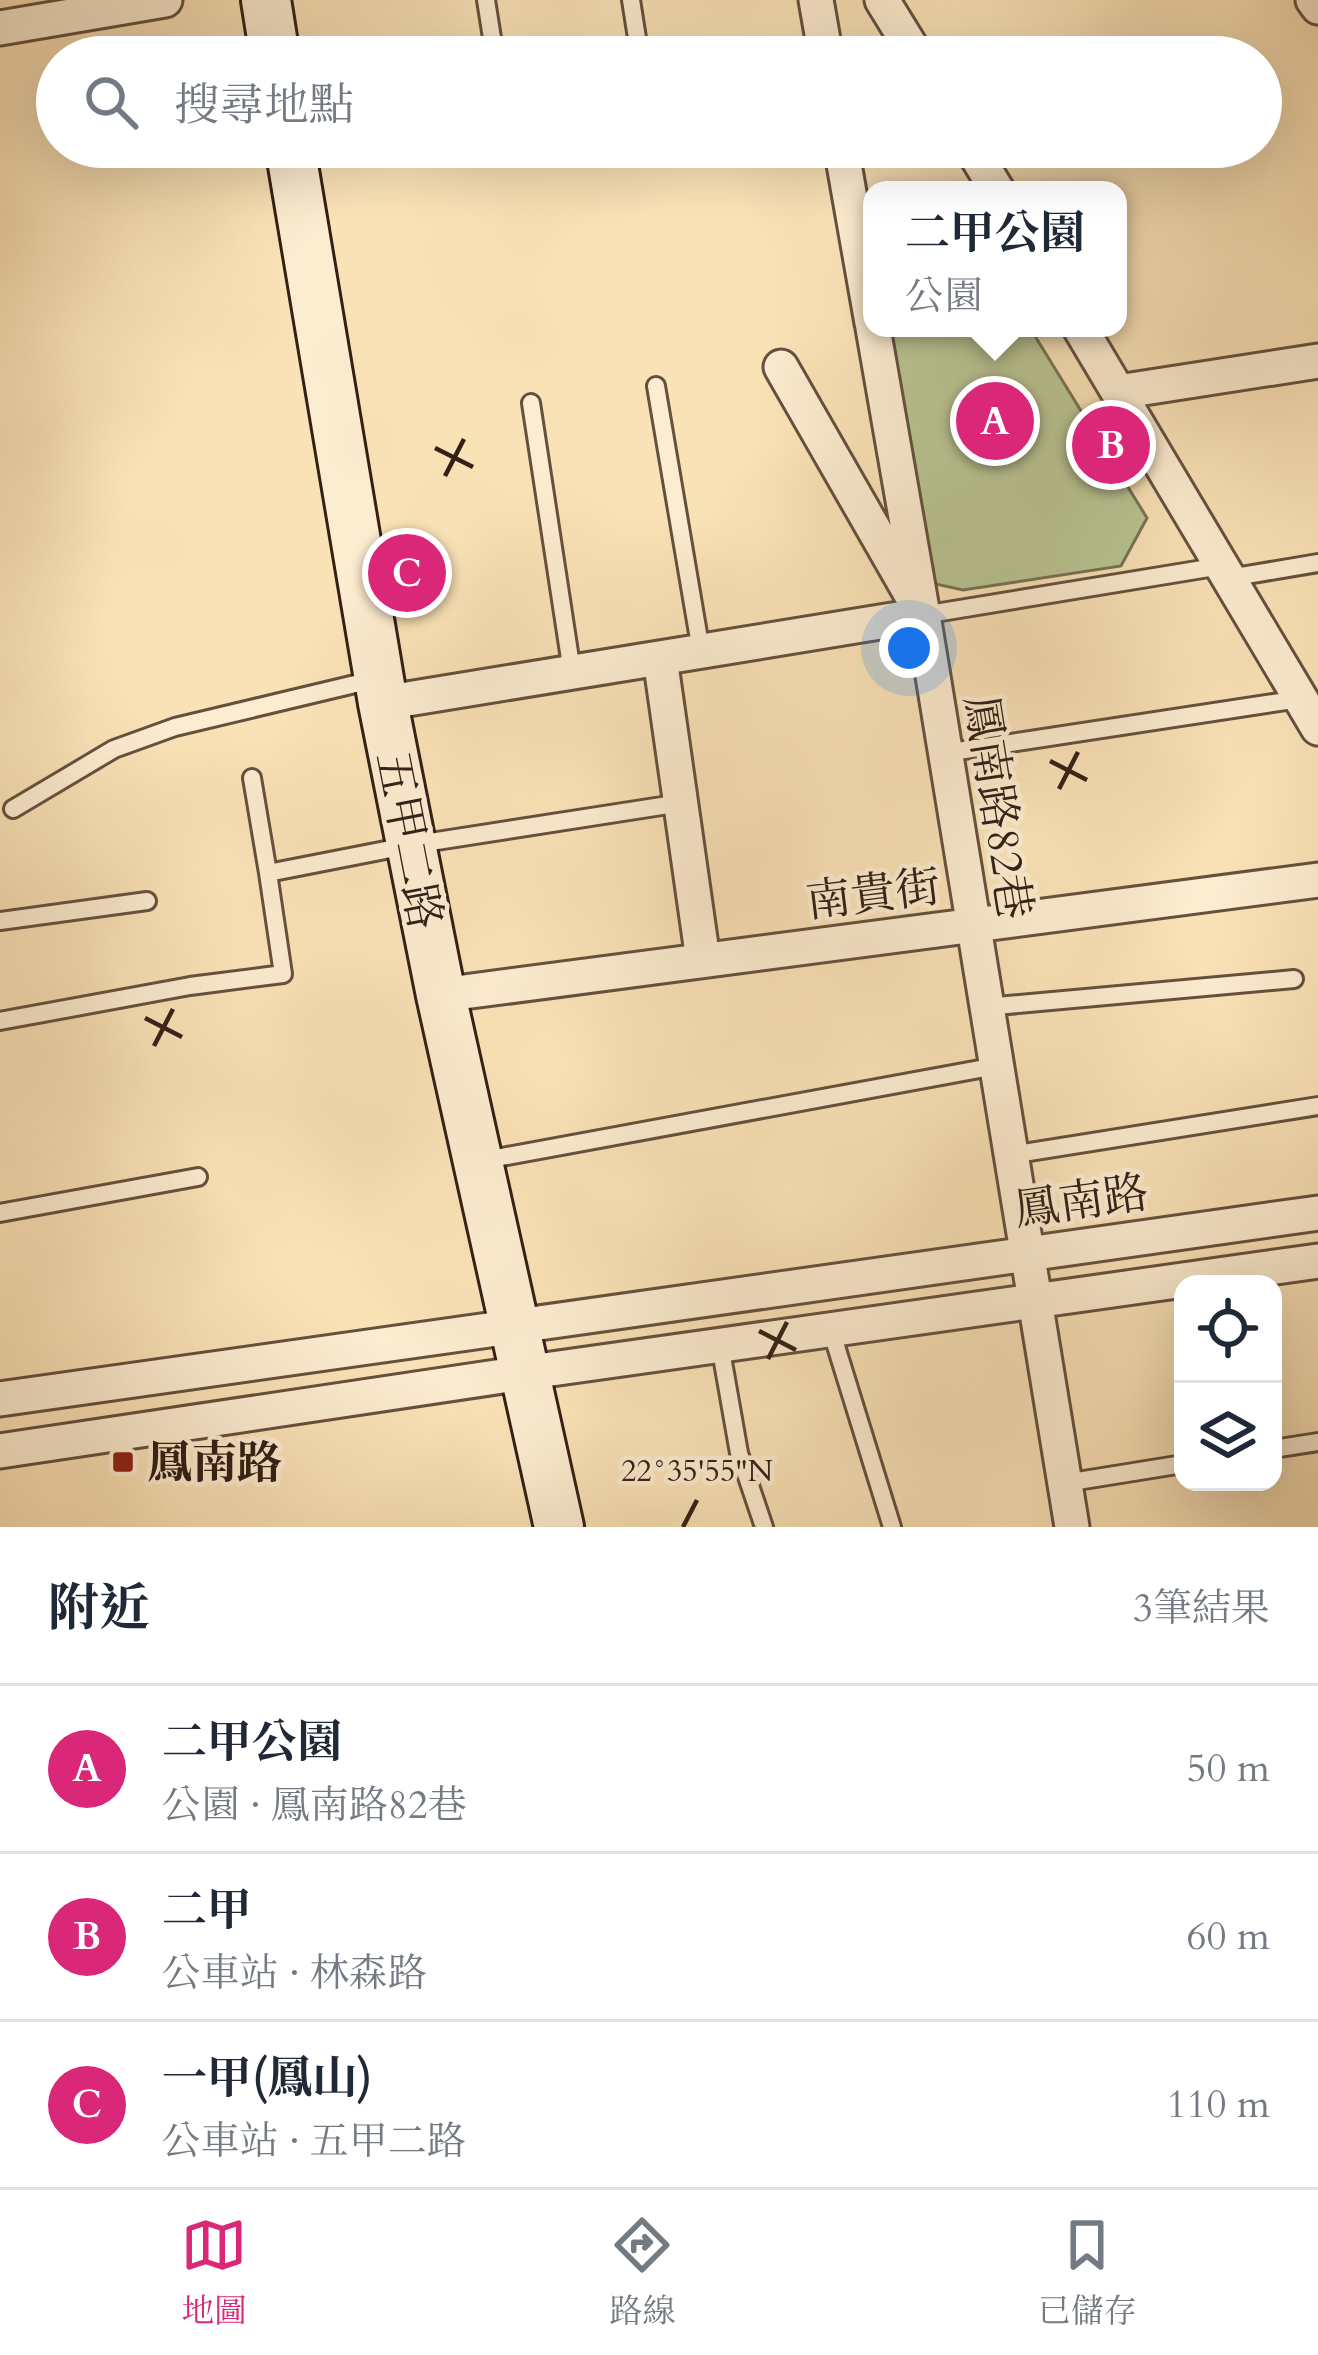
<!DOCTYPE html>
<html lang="zh-TW">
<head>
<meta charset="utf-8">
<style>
  :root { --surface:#fff; --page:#f2f2f3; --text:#1f2937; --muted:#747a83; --line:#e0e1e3; --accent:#db2777 }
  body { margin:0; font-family:Cardo,"Noto Serif TC",serif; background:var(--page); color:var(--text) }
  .controls { position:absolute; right:36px; bottom:36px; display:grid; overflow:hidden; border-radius:24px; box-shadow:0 12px 48px #0002 }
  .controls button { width:108px; height:108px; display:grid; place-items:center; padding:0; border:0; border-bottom:3px solid var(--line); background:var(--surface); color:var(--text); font:60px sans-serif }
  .you { position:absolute; left:909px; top:648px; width:42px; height:42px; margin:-30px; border:9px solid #fff; border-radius:50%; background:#1a73e8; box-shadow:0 0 0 18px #1a73e833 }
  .badge { display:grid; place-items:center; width:78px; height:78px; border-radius:50%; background:var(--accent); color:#fff; font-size:39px; font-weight:700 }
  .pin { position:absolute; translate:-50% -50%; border:6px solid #fff; box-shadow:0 3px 12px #0006 }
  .popup { position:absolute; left:863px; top:181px; width:264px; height:156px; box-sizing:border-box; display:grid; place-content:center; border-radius:24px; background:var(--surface); filter:drop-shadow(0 3px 9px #0005); font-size:39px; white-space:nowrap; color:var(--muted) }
  .popup b { font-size:45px; color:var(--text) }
  .popup::after { content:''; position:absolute; left:50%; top:100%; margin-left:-24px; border:24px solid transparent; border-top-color:var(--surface) }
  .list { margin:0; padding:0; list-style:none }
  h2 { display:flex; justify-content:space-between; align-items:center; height:156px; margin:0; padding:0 48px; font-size:51px }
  h2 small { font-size:39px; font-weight:400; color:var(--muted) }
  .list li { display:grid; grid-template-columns:78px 1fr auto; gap:36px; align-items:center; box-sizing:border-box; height:168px; padding:0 48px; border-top:3px solid var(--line) }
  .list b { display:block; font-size:45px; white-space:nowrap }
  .list p { margin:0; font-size:39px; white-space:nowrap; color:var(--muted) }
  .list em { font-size:39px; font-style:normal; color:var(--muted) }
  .icon { flex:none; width:66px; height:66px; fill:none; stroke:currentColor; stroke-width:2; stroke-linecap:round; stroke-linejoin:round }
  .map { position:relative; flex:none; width:1318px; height:1527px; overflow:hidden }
  .search { position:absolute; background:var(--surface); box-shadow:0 12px 48px #0002; left:36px; right:36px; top:36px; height:132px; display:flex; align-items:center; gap:30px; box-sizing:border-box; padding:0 42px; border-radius:66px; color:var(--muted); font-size:45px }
  .sheet { height:660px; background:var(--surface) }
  nav { display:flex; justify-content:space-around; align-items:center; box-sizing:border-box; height:168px; border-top:3px solid var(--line); background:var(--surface); font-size:33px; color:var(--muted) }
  nav a { display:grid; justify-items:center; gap:6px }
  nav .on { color:var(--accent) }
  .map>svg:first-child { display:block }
  .green { fill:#b9c493; stroke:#767254; stroke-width:3 }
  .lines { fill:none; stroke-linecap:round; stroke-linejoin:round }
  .service-casing { stroke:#65503e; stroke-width:22 }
  .minor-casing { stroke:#65503e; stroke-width:39 }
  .secondary-casing { stroke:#332016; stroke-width:54 }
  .service { stroke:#fcecd0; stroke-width:16 }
  .minor { stroke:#fcecd0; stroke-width:33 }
  .secondary { stroke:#fcecd0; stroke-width:48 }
  .ticks { fill:none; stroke:#332016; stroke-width:4.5 }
  .poi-dot { fill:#8f2418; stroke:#fcecd0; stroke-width:4.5 }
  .labels { text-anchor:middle; stroke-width:9; stroke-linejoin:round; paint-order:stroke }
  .street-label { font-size:45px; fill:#332016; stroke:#fcecd0 }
  .poi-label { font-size:45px; font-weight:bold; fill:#332016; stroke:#fcecd0; text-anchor:start }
  .ticks-label { font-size:30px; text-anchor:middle; fill:#332016; stroke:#fcecd0; stroke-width:9; stroke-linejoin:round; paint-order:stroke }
</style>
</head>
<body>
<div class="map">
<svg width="1318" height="1527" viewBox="0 0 1318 1527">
  <rect width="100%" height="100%" fill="#fae2b7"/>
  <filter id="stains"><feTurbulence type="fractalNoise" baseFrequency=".00167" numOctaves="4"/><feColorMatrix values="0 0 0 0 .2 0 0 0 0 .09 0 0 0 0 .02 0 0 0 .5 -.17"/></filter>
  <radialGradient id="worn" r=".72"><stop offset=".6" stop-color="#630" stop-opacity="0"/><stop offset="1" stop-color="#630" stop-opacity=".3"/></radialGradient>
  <path class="green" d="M886,328H1030L1147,518L1121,566L963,590L931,583Z"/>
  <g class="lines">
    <g class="service-casing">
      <path id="service" d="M486,0L495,57
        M631,0L640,57
        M656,386L701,651
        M531,403L572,672
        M1229,578L1318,563
        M923,615L1221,566
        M945,753L1306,698
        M252,778L268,873
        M13,809L114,749L175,727L376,679
        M0,921L147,901
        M986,1007L1294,979
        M0,1021L190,986L283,974L268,873L411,845L681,803
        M1010,1155L1318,1106
        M480,1161L996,1066
        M0,1213L198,1177
        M831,1330L892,1527
        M720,1345L739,1453L764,1527
        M1273,1449L1318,1442
        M1065,1483L1183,1464"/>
    </g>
    <g class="minor-casing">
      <path id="minor" d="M816,0L826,57
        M882,0L917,57
        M1313,0L1318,7
        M0,28L165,0
        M841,147L872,323
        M971,147L997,190
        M873,328L923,615L1072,1527
        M1080,328L1318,728
        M1118,392L1318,361
        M660,658L703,960
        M383,703L923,615L781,367
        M441,995L1318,880
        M0,1399L1318,1213
        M0,1451L523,1373L1318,1261"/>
    </g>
    <g class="secondary-casing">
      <path id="secondary" d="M266,0L275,57
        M290,147L383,703L441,995L559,1527"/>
    </g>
    <use href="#service" class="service"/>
    <use href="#minor" class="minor"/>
    <use href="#secondary" class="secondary"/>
  </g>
  <path class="ticks" d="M435,448L473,467M445,476L464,439M1050,761L1087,780M1059,789L1078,752M145,1018L182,1037M154,1046L173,1009M759,1331L796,1350M768,1359L787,1322M683,1527L697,1500"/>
  <rect class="poi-dot" x="111" y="1450" width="24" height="24" rx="6"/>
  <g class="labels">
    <g class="street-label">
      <text transform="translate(999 807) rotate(81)" y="16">鳳南路82巷</text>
      <text transform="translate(410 840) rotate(79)" y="16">五甲二路</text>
      <text transform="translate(873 893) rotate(-7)" y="16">南貴街</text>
      <text transform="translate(1081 1200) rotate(-8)" y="16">鳳南路</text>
    </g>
    <g class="poi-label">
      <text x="147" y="1478">鳳南路</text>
    </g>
  </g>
  <g class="ticks-label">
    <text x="697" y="1481">22°35'55"N</text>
  </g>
  <rect width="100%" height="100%" filter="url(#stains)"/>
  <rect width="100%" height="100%" fill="url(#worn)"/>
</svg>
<div class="controls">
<button><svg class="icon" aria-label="locate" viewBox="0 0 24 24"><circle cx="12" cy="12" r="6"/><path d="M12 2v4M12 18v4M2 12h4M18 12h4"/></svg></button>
<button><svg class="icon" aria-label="layers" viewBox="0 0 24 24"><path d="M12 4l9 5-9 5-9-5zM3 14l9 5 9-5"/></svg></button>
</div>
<div class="you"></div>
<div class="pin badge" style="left:995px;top:421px">A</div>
<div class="popup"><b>二甲公園</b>公園</div>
<div class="pin badge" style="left:1111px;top:445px">B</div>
<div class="pin badge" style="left:407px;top:573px">C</div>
<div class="search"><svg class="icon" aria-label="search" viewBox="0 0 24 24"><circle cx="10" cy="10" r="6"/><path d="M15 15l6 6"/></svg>搜尋地點</div>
</div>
<section class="sheet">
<h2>附近<small>3筆結果</small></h2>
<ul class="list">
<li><span class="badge">A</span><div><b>二甲公園</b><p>公園 · 鳳南路82巷</p></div><em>50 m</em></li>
<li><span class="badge">B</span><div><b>二甲</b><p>公車站 · 林森路</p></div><em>60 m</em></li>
<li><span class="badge">C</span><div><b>一甲(鳳山)</b><p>公車站 · 五甲二路</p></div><em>110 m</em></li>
</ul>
</section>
<nav>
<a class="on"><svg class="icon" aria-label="map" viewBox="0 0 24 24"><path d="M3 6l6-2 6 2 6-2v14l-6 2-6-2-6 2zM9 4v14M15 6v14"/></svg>地圖</a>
<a><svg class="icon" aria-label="directions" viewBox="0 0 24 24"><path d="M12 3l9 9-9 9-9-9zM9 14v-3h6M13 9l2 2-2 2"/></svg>路線</a>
<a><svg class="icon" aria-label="saved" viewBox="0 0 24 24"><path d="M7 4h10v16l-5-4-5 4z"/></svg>已儲存</a>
</nav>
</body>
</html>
